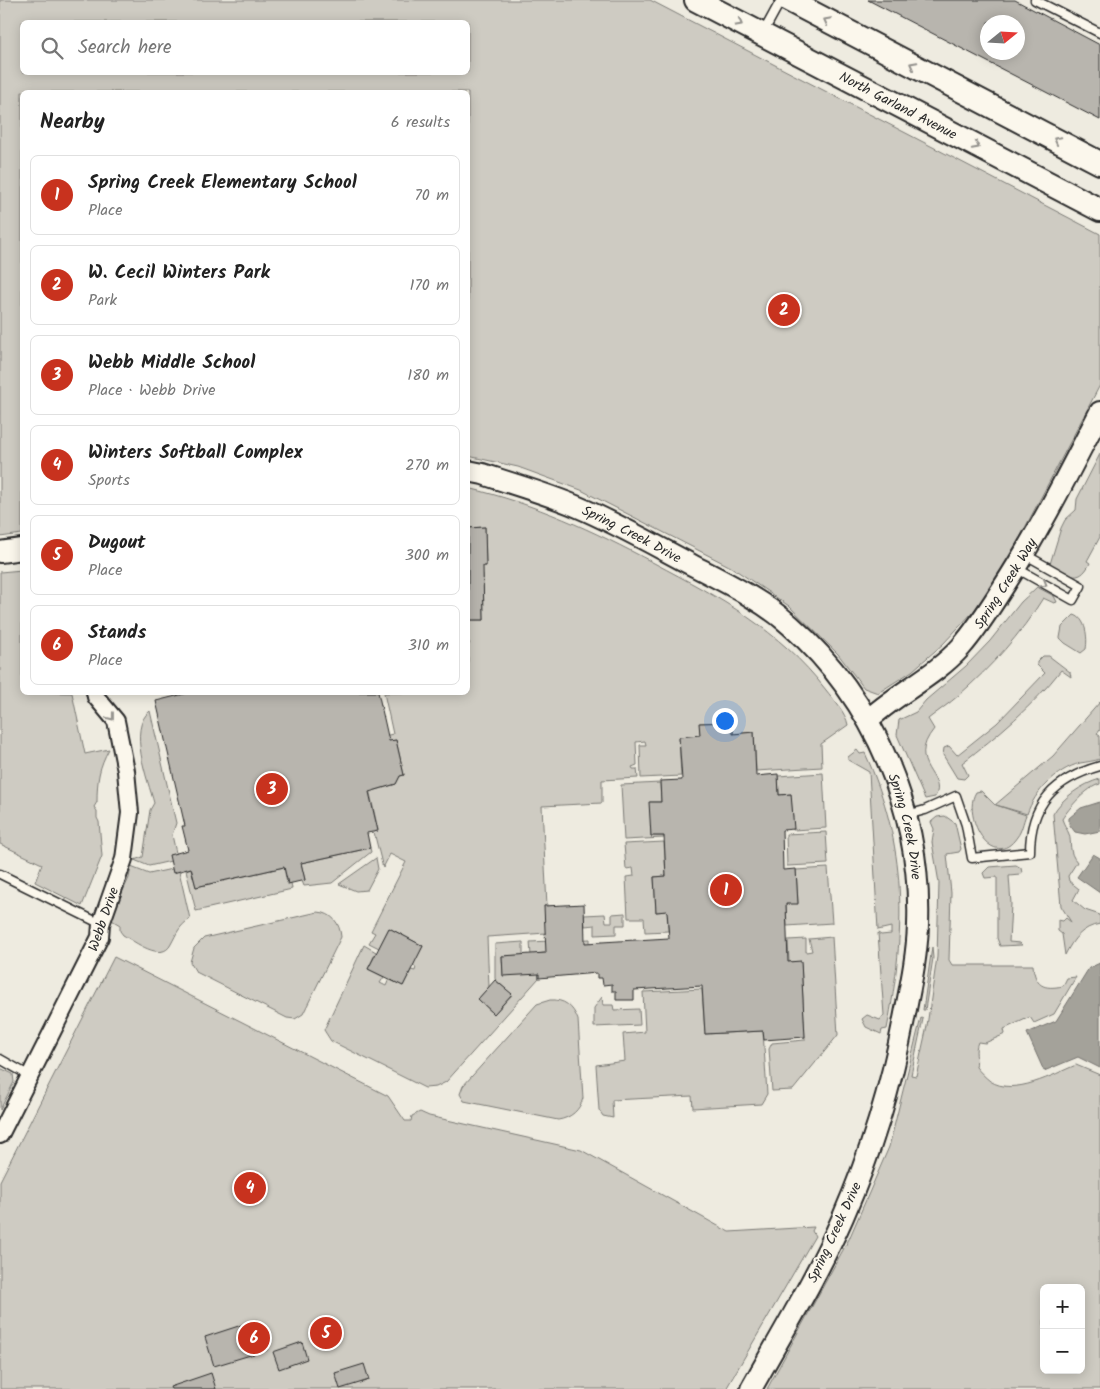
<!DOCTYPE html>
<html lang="en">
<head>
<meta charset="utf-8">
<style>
  :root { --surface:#fff; --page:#f2f2f2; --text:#222; --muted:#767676; --line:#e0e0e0; --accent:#c8321e }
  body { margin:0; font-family:Kalam,sans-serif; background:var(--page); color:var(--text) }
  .controls { position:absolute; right:15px; bottom:15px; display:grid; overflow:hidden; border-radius:8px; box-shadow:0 2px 12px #0003 }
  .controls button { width:45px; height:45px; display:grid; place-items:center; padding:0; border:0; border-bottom:1px solid var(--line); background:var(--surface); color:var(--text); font:25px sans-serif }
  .compass { position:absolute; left:980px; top:15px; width:45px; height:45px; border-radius:50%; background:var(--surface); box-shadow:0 2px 12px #0003; rotate:72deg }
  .you { position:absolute; left:724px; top:720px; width:18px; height:18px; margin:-12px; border:4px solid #fff; border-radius:50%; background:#1a73e8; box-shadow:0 0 0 8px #1a73e833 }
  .badge { display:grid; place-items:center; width:32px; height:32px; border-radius:50%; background:var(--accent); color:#fff; font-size:16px; font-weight:700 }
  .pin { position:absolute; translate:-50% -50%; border:2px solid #fff; box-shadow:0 1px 5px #0006 }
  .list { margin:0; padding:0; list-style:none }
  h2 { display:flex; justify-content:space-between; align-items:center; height:65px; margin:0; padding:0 20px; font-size:21px }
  h2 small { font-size:16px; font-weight:400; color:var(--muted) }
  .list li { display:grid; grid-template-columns:32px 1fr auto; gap:15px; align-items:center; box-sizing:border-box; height:80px; margin:0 10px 10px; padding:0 10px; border:1px solid var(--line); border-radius:8px }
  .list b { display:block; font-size:19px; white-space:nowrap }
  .list p { margin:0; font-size:16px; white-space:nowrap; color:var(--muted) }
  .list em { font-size:16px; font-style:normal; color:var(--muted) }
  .icon { flex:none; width:28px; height:28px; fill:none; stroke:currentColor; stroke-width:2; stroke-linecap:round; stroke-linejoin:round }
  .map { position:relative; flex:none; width:1100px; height:1389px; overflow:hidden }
  .search { position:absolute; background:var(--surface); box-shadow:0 2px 12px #0003; left:20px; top:20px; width:450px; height:55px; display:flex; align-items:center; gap:12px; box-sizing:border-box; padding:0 18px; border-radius:8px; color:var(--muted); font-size:19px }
  .panel { position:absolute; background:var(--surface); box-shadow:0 2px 12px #0003; left:20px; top:90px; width:450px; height:605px; border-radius:8px }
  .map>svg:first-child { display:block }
  .green { fill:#cecbc2; stroke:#7c7b76; fill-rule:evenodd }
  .water { fill:#a4a29a; stroke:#74726e }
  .building { fill:#b8b5ae; stroke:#2b2b2b; fill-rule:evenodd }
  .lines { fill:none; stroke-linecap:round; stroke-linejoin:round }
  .service-casing { stroke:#2b2b2b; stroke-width:11 }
  .minor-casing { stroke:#2b2b2b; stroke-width:20 }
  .tertiary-casing { stroke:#2b2b2b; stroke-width:24 }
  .secondary-casing { stroke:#2b2b2b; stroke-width:26 }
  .service { stroke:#fbf7ec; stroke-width:8 }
  .minor { stroke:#fbf7ec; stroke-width:16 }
  .tertiary { stroke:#fbf7ec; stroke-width:20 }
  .secondary { stroke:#fbf7ec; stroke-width:22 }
  .oneway { stroke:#93918c }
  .labels { text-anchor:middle; stroke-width:4.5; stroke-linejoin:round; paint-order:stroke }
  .street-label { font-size:14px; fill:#2b2b2b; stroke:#fbf7ec }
</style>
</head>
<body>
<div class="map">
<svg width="1100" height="1389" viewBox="0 0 1100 1389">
  <rect width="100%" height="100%" fill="#eeebe0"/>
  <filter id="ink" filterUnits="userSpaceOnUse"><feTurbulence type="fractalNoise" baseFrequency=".02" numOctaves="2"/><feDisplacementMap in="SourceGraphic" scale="10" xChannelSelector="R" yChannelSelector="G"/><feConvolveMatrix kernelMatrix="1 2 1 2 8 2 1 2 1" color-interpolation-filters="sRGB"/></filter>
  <g filter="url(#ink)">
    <path class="green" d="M0,0H650L1100,234V385L1016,545L991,588L973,612L943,644L912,671L878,693L864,688L838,654L789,606L731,567L581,490L518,467L468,456V92H22V534L0,537ZM22,22H468V72H22Z
      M1100,454V537L1087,561L1090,563C1079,586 1066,574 1050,564L1061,528L1065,520L1076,510L1077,499Z
      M468,488C536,504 592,530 654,563C720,598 779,629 826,690C833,699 846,713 848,725L821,744L822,767L756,771L754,732L733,734L732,722L700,723V735L679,737L681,776L641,778L640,745H646L645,741L636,742L637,765L632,767L633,769H637L638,778L602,780V803L542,806L547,906H544L561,932L487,937L489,987L478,999L494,1014L512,995L495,979V944L523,942V955L502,956L503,975L531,955L530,942L590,939V946L537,954L539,978L446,1082L436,1087L425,1088L331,1041L324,1030L364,945L376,952L368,969L384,977L380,983L386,986L389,979L403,986L411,970L415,971L416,967L413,965L423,946L389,928L379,948L369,943L375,933L371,931L406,862L390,854L383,868L374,832L378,830L369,789L376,790L396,784L400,776L404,775L396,740L386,742L384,736L393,734L384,693L468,692V646L470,643L468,641V620H484L483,574H468V567L486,566L485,527L468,528Z
      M22,570V692L72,693L85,754L109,749C99,767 97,780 97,802L94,807L97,811V818L99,822L102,856L82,906L35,882L42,864L0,844V572Z
      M1037,587L1054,596L1057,602L1054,603L1043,598C1021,634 991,667 959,695C949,704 938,711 928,719L934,729C905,765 948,775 935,797L925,799L897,735L899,720L916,712L926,700L966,666L990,641L1021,602Z
      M1074,615C1086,618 1088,638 1086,649L1081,653L1065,643L1060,638L1062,627Z
      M1049,656L1070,672L1071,677L1061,670C1033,706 998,735 962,763L968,775L964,779L957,778L943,755L944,748L949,746L957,755L997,723L1045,673L1037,665V662L1043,656Z
      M1100,702V730L1097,734L1100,736V759C1094,761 1087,762 1080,763C1056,770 1035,791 1027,814L996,805L1026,815C1023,822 1022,831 1017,837C993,873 961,816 976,792L981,791L995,805L1053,756Z
      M150,711L176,823L172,835L176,853L171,861L149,866L134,860L143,857L150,810L154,803C148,780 127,728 150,711Z
      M857,750L860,754L865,753C908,847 906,929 887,1029L882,1030L881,1034L866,1027L862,1019L867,1015L880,1020L884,1015L878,933L881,935L891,934V927L878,930L869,772L848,760V757Z
      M823,773L826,828L793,830L791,794L779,795L778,776Z
      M1100,779V784C1087,787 1069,808 1062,819C1064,825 1067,829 1069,834C1072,843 1068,852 1077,862L1068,876L1069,881L1079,889L1073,900L1085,910L1100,915V924C1082,927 1073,939 1065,955L1062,934L1058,931V920L1063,921L1066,918L1071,922L1061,906L1053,814C1062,798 1082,784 1100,779Z
      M660,783L661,802H650L651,836H664V838L624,840L621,785Z
      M945,816L955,823L961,849L959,852L947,854L951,893L949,960L952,965H1033C1035,986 1043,990 1063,986L1067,978L1076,977L1054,1014L1034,1023L1030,1017L1004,1029L1005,1034L985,1043L978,1042C974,1051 978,1058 976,1067C980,1072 985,1077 990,1081C1014,1097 1054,1074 1076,1065L1100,1075V1389H767L849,1239L889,1147L921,1018L923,1019L911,1075L916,1076L927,1026L937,957L939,883L932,842L934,829L931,822L937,817ZM1044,1288H1081V1370H1044Z
      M826,832L828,864L787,866L786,834Z
      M664,842L666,876L654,877L656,912L667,911L668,931L645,932L644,918H628L626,877L634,876L633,868L626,869L624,844Z
      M370,848L371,852L332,883L304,886L302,881L305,880L301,863Z
      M376,858L378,869L367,890L356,891L339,884Z
      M1016,865L1021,868L1022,873L1020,875L1009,876L1011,904L1009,942L1020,943L1022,945L1000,946L997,938V877L985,878L983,873L989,867Z
      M131,867L149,874L172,869L179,871L190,919C179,926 177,933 171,944C162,963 134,941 123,935L120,931V925L110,919L129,878Z
      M284,867L287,884L291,883L292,889L196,911L186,870L191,868L196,887Z
      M828,868L832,923L787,926L786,904L798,903L796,870Z
      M318,912C332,913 340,923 341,937L303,1014L295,1019L287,1018L196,972L190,962L194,948L204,938Z
      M625,913V925H616V934L595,935V925L585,926L584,915L605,914L606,922H612V914Z
      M832,937L838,1035L793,1090L772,1091L769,1049L772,1043L805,1040L801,962H789L788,940L806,939V952L812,951L809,939Z
      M932,947L933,958L925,1010H923Z
      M114,957L388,1096L405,1121H411L412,1116L420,1112L429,1116L581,1150L729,1232L814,1227L812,1231L815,1236L726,1389H0V1181Z
      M702,989L705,1034L763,1031L767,1094L761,1104L693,1108L692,1096L612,1100L613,1118L603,1116L599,1110L596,1065L625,1061L623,1034L645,1032L643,992Z
      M602,997L603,1005H613L614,1010L639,1009L640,1025L594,1027V1008Z
      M550,1000C564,999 573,1006 578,1020L583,1098C580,1110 571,1118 558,1120L464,1101L460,1094L463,1086L537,1004Z
      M0,1068L13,1074L14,1082L0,1110Z"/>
    <path class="water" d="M1100,802V831L1085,834L1075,832L1069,824V818L1081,808Z
      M1093,854L1100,858V893L1077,877Z
      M1100,963V1068L1078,1057L1044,1071L1027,1033L1056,1021L1089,968Z"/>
    <path class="building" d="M868,0H1015L1100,45V120ZM988,22H1018V52H988Z
      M485,527L486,566H483L484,620H468V528Z
      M192,692H378L389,741L396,740L404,775L400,776L396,784L369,792L378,831L367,833L370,848L301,863L305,880L288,884L284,867L196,887L191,868L173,873L169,855L188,850L182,826H185L156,701Z
      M733,722V734L754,732L756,776L778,774L779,795L791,794L794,829L782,830L783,870L796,869L798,904H786L788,962L801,961L805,1037L764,1040L763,1031L705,1034L702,986L634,990V1000H616V991H612V984L603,985L602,978H597V973L539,978V974L503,976L502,956L546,953L544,906L584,904L585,943L669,938L667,911L656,912L654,877L666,876L664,836H651L649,802H661L660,781L682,780L679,737L700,735L699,723Z
      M389,928L423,946L403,986L368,969Z
      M495,980L512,994L494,1014L478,999Z
      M257,1320L267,1350L214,1366L205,1337Z
      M302,1342L307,1359L279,1369L273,1352Z
      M364,1364L369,1380L340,1389L335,1373Z
      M211,1373L216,1389H171L170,1387Z"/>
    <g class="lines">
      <g class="service-casing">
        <path id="service" d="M1035,0L1100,33
          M763,33L781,0
          M1016,568L1073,600L1081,586L1024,554
          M907,815L925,810L956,796L966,825L972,858L1030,852C1030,803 1055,779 1100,766
          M0,874L101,924
          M0,1059L30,1076"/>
      </g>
      <g class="minor-casing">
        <path id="minor" d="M0,1135L100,937L101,924L124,859L130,813L126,771L116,721L96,697L95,692"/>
      </g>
      <g class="tertiary-casing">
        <g id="tertiary">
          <path id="s1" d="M468,471L483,474C515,485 548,494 578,507C618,524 656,546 694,566C727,583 762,600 790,625C875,700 922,812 918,925C917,957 910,988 904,1019C891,1087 871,1153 843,1217C817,1276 783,1332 751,1389"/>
          <path d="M0,552L22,549"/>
          <path id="s2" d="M868,720C897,693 934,677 961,647C976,630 990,608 1002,589C1039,532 1069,472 1100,412"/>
        </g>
      </g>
      <g class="secondary-casing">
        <g id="secondary">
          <path id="s3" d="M696,0L1100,210"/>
          <path d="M788,0L1100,163"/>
        </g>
      </g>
      <use href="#service" class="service"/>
      <use href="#minor" class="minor"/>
      <use href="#tertiary" class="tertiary"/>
      <use href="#secondary" class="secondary"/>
    </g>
    <defs><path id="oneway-chevron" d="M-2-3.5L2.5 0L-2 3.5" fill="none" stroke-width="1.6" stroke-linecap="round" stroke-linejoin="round" transform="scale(1.25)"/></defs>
    <g class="oneway">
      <use href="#oneway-chevron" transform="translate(827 21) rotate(-152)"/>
      <use href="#oneway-chevron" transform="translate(739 23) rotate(28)"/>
      <use href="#oneway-chevron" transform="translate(913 65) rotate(-152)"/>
      <use href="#oneway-chevron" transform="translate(1057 140) rotate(-152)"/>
      <use href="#oneway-chevron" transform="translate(976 146) rotate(27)"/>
      <use href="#oneway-chevron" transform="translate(1044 584) rotate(30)"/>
      <use href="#oneway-chevron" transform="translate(111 717) rotate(52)"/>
    </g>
  </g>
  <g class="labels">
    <g class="street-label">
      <text dy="5" stroke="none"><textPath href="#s3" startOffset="228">North Garland Avenue</textPath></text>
      <text dy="5" stroke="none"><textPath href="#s1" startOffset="176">Spring Creek Drive</textPath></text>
      <text dy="5" stroke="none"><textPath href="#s2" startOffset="196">Spring Creek Way</textPath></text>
      <text dy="5" stroke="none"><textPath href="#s1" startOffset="596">Spring Creek Drive</textPath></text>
      <text transform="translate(103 919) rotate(-71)" y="5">Webb Drive</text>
      <text transform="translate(834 1232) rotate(-65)" y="5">Spring Creek Drive</text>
    </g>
  </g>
</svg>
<div class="controls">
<button>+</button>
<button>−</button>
</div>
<svg class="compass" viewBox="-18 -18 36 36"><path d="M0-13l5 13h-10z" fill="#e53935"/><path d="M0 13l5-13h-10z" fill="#767676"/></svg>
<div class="you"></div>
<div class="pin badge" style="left:726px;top:890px">1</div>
<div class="pin badge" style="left:784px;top:310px">2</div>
<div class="pin badge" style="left:272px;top:789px">3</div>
<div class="pin badge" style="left:250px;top:1188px">4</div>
<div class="pin badge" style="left:326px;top:1333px">5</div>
<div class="pin badge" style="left:254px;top:1338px">6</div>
<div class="search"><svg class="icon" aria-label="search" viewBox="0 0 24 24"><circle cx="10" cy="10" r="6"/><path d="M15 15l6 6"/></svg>Search here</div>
<section class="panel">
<h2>Nearby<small>6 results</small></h2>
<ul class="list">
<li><span class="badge">1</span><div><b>Spring Creek Elementary School</b><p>Place</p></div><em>70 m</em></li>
<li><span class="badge">2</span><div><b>W. Cecil Winters Park</b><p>Park</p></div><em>170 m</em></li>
<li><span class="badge">3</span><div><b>Webb Middle School</b><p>Place · Webb Drive</p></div><em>180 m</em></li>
<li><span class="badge">4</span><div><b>Winters Softball Complex</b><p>Sports</p></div><em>270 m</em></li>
<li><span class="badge">5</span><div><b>Dugout</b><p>Place</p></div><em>300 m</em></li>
<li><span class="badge">6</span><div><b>Stands</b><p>Place</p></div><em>310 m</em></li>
</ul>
</section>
</div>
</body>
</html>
